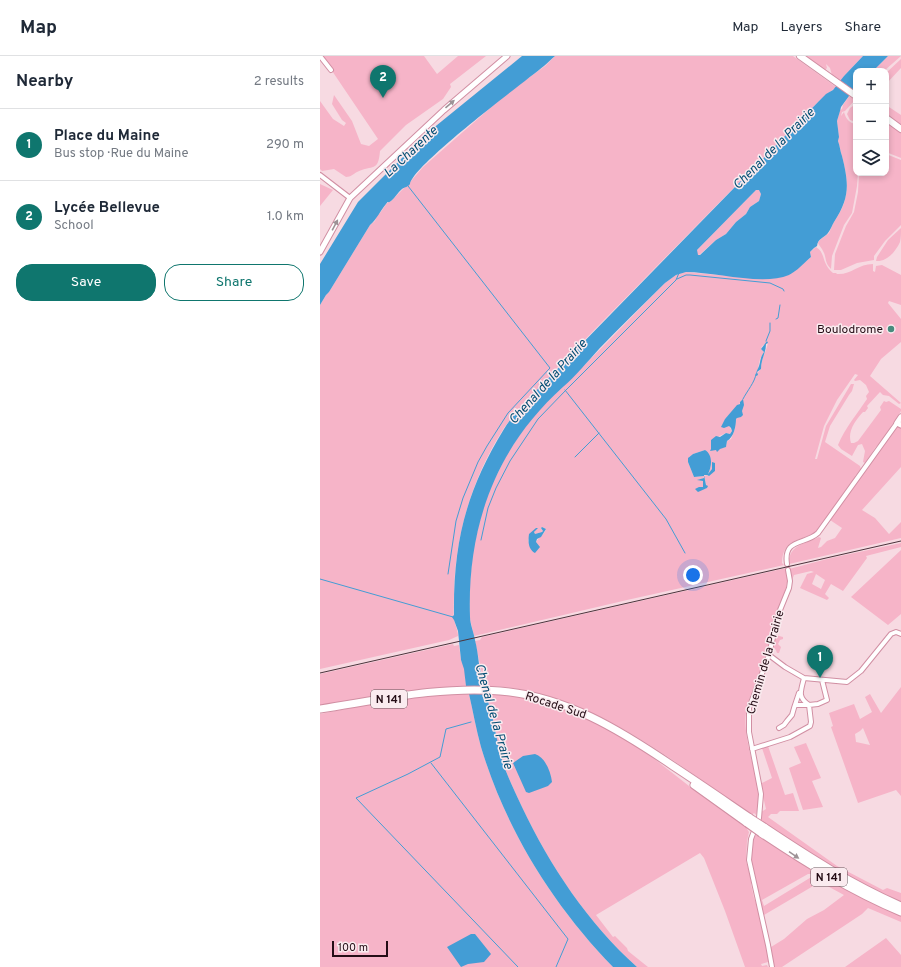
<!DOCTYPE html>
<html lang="en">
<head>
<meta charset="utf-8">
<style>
  :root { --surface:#fff; --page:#f6f6f7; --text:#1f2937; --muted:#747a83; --line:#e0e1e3; --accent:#0f766e }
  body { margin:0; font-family:Overpass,sans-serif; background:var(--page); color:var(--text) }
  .controls { position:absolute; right:12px; top:12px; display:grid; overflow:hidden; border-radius:8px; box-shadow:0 2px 6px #0003 }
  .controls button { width:36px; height:36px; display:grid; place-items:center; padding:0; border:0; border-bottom:1px solid var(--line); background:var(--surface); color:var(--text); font:20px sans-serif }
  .scale { position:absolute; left:12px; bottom:10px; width:56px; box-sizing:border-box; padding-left:4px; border:2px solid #250d16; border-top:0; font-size:11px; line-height:14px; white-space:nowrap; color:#250d16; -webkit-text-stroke:3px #faebef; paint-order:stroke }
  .you { position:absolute; left:373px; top:519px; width:14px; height:14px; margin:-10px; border:3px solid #fff; border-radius:50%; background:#1a73e8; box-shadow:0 0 0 6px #1a73e833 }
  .badge { display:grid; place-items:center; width:26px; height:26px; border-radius:50%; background:var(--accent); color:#fff; font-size:13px; font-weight:700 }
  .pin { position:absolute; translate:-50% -33px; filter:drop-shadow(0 1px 2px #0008) }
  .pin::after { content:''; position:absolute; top:21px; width:14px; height:12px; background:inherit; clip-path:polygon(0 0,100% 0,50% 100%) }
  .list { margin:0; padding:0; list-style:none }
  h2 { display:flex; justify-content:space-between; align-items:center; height:52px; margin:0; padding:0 16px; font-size:17px }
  h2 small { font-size:13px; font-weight:400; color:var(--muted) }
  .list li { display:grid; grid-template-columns:26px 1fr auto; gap:12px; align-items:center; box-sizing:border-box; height:72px; padding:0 16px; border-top:1px solid var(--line) }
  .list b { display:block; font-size:15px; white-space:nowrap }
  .list p { margin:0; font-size:13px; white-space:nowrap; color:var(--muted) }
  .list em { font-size:13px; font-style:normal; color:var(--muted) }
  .actions { display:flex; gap:8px; padding:12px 16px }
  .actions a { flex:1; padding:9px 0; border:1px solid var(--accent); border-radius:16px; text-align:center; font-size:14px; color:var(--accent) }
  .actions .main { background:var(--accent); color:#fff }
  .icon { flex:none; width:22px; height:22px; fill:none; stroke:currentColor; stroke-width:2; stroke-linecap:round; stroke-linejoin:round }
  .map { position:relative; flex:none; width:581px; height:911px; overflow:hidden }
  header { display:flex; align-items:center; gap:24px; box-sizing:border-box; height:56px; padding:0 20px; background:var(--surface); border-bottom:1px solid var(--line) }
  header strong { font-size:19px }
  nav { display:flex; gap:22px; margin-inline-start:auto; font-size:14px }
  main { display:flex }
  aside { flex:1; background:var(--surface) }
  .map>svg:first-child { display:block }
  .green { fill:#f6b4c8; fill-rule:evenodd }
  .water { fill:#439dd5; fill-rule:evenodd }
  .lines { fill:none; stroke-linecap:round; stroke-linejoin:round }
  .stream { stroke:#439dd5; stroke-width:1 }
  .minor-casing { stroke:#d18fa3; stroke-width:6 }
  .tertiary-casing { stroke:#d18fa3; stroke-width:7 }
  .secondary-casing { stroke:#d18fa3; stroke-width:8 }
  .trunk-casing { stroke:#d18fa3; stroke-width:9 }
  .minor { stroke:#fff; stroke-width:4 }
  .tertiary { stroke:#fff; stroke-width:5 }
  .secondary { stroke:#fff; stroke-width:6 }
  .trunk { stroke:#fff; stroke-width:7 }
  .rail { stroke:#4c333c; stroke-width:1 }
  .trunk-bridge-casing { stroke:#d18fa3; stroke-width:9; stroke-linecap:butt }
  .trunk-bridge { stroke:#fff; stroke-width:7 }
  .oneway { fill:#9d9296 }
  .poi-dot { fill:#478b7d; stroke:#faebef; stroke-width:1.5 }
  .labels { text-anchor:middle; stroke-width:3; stroke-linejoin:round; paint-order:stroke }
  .shield { fill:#faebef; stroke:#655057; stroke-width:1 }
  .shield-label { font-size:11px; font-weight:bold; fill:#250d16 }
  .poi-label { font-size:12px; fill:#250d16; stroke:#faebef; text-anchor:end }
  .street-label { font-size:12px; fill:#250d16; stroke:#faebef }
  .water-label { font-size:13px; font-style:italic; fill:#044e74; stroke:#faebef }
</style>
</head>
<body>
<header>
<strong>Map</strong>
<nav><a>Map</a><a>Layers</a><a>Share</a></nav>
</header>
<main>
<aside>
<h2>Nearby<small>2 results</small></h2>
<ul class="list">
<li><span class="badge">1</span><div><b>Place du Maine</b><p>Bus stop · Rue du Maine</p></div><em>290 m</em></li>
<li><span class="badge">2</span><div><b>Lycée Bellevue</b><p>School</p></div><em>1.0 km</em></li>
</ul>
<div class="actions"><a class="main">Save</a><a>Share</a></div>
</aside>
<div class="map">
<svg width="581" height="911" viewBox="0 0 581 911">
  <rect width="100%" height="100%" fill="#f7dae2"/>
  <path class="green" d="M2,0H104L117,18L138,0H166L130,28L131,31L123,43L86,69L60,95C58,117 53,108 37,116C33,118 31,121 26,121L14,113L2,115L0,113V45L13,63L24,70L26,67L22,64L12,48L14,39L32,65L41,88L49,90L58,83Z
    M235,0H473L516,31L499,45L232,317C226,326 217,333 209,341C201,351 192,361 184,372C152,422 135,479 134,538C134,546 133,555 134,563C135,569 138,574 138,580L129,584L0,613V249L6,239L9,236L50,169L55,165L57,159L60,157L67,147L71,145L91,125L103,111L185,39L225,10Z
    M485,0H543L524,20L521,25L512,19L510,12L506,8L507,12L505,14Z
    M568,0H581L564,15H553Z
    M581,3V12L566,28V17Z
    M529,40L535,44L525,55L522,56L521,60L524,56C526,63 529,67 536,68V100L533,102L536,107V117H538L537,130L532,157L524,169L512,200L511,213C504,206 507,202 503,195C502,192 499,190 498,187C500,182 505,181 509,177C511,173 512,169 514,166C530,143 529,127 522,100C520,95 520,90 518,85L519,81L517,65L520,54L522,53L523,49Z
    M536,48V66L530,64L527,58L530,52Z
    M566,49L581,59V69L566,58Z
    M566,67L572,70L581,76V102L566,96Z
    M566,98L581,104V169L565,185L554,200V204L537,207L521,214H514L515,198L526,170L534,156L538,136L539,117H566Z
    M0,128L13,134L0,150Z
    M436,134H440L441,138L439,145L430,151L426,158L416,166L406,178L396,184L378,200L377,198V194Z
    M581,172C581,176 581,182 580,186C576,195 567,206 556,205L557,201L568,184Z
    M496,191C506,197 501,207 513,217H516L517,218C531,219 538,208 553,208V215L555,216L556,210L562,209L581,219V249L569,245L568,247L581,263V286L561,303L550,320L581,347L579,348L569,340L563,339L560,336L547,350L548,352L545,356H543C536,364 527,375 531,387H534L538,385L561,354L560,351L564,345L566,346L569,345L581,353V355L563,383L555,392L546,406L545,407L543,406L545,395L542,388L538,389L532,400L521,393L518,389C525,372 537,358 547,343L546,340L549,336L546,329L540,324L535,325L534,324L538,319L535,318L517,344L504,370L495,403H497L506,370L531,328H534L532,335L529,339L510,370L505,386L540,410L541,413L535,420L536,423L531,427L498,474C482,487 463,480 462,507L464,509L307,544L154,580L150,563L149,537L153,494L163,451L170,433L187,398L205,371L222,350L243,331L345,227L356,219L366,216L432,222L469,219L476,214L491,201L490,196ZM448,287C446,296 441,303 441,313L437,317L440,303L444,296L441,293L442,290ZM423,344L422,354L416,363L415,373L411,383L407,385L406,391L391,394V384L406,377L410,378L412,375L405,363ZM385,394C391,404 393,407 388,418L392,413V406L395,415L388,420L387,419L384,420L387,432L383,433V425L378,423H381L384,422V420L374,421L368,406L369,401L373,398ZM222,471L226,473C224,479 219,481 216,486V488L209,487L208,484L216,472L214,477L215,478L222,476L223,475L221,472Z
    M577,370L581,371V411L542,454L555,462L569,478L581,466V482L469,508C468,489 485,488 499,481L501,482L498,492L501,491L507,485L515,482L522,472L510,464Z
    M581,487V491L546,500L547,502L523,535L511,528L505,538L509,542L507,544L480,532L487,518L494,516L491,515L474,519L472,524L469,513L511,502ZM496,518L505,524L501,533L492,528Z
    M581,494V558L568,569L531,541Z
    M466,512C471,529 461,543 456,558C452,573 450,588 445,603C440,619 431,634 427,651C419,686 446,727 436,759L434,757L432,759C353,706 265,631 165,630L160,609L155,585L160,584L162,581Z
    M455,579L463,581V583L460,584L458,588L461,591L459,597H457L456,594L453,591Z
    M133,588L134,590L139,589L141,604L145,613L146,630L102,634L0,650V618Z
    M581,631V740L576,734L538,747L511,671L513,670L509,657L534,648L540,663L552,656L545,641L550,638L561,657ZM543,672L550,689L536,686L535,678L540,675Z
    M137,637L149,638C153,655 156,673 161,691C186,774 233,849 293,911H0V658L62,646Z
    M167,638L196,639L230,648L248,654L281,668L323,694L378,737L428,772L427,773L429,776L427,785L426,805L432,826L431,828L434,842L440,857L439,859L442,866L449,901L448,906L441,908L442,910L447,909L448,911H425L405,855L384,802L380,797L276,859L293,881L295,880L307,892L308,895L328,911H317C268,867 230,810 202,751C195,736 187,720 182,704C178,689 175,674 172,659L170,656Z
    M486,687L501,722L492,725L503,751L483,754L469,712L481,707L474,691Z
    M448,690L465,739L473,737L479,755H460L457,758H451L448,761L517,810L563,834L567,832L581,837V846C531,825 486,796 441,765L440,763L441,756L446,753L440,728L452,722L442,692Z
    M438,779C483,810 530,839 581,860V866L548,852L542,858L462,911H453L451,891L464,883L487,863L504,854L524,839L500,826L444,859C438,838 425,800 434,780ZM488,818H491L493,820L444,850L442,844Z
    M566,882L581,899V911H525Z"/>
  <path class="water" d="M202,0H235C231,3 228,7 224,10C203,27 94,108 90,128C88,131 85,131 82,133C78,136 75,142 71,145C67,148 69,144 66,148C60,155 57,163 50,169L9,236L6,239L0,249V208L38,146L106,78Z
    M543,0H568L553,15H536V33L529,40L521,51L520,55L517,65L519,81L518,85C520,90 520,95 522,100C529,128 530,141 514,166C512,169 511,173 508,177C504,182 498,182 497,190L494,192L490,196L491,201C484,207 477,215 469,219C443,230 395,216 366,216L356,219L345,227C323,249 300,271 279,293C267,306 256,320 243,331C176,391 147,470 150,561C150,568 154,577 155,584C157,592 158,600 159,608C162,624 168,639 170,656L172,659C175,674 178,689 182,704C187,720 195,736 202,751C230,810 268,867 317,911H293C233,849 186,774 161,691C156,673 153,655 149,638L146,630L144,613L141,604L138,575L134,564L132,561L134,559C133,487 146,435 184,373C191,361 201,352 209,342L499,45L506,38L513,34L524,20ZM436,134H439L441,138L439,145L430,151L426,158L416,166L406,178L396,184L380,199H378L377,194Z
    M447,285L448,287L446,288C446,297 441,303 441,313L437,316L438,319L436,320C436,315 438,313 439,310C441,303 440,302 444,296L441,293Z
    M423,343L424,349L422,355L423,359L421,361L417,362L416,363C416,370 414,381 407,385L406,391L400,393L397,396L396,394L390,395L391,393V384L396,380L400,381L406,377L410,378L412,375L411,372L409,370L404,372L401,371L405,363L417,349L420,348V346Z
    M385,394C393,399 392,410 388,418L392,413V406L395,407V415L389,420L387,419H384L386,429L388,430L387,432L378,436L375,433L379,431H383V425L377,424L384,422V420L374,421L368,406V402L373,398Z
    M222,471L226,473L221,481L217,483L216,486L220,491L215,497C208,493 208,485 209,478L216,472H218L214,476L215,478L222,476L223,475L221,472Z
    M215,698C225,701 231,716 232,726L228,730L209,737L206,736L193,707L203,700Z
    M151,878H155L171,898L164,906L148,908L141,911L127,891Z"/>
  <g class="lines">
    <path class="stream" d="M88,130L230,312L188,357L167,390L158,406L143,442L136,465L128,518
      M357,223L366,219H370L450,227L463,233L464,235
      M456,263L458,262L460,249
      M446,285L450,275V267
      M245,334L346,463L365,497
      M423,343C427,335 435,326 436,318
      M255,401L279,377
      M161,484L168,452L176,432L190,405L218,363L246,334L356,224L359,217
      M0,523L133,561
      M151,666L126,673L120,701L88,718L36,742L198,911
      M111,707L248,883L236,911"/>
    <g class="minor-casing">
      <path id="minor" d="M0,0L11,14
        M0,119L30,142
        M467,508C463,482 485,489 498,477L577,367
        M449,599L465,611L484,622L527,626L541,615L571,578L576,576L581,578
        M484,622C481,635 477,641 489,649L498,648L507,644L502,624
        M459,672L464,669L467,665L472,659L474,652L479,637
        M432,693L470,681L490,670L491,666L489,649H475
        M452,911L448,889L429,804L431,783L439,762L441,738L429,676V652L449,599L458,559L469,532L470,525L468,514"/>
    </g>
    <g class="tertiary-casing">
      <path id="tertiary" d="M0,196L30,142L124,54L187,0
        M581,361L577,367L581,369"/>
    </g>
    <g class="secondary-casing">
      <path id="secondary" d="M480,0L536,40
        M566,62L581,73"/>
    </g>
    <g class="trunk-casing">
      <path id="trunk" d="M0,653C59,644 120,630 180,635C245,640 300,674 353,710C379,727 405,745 430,762
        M374,729L427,767
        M444,771C489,801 531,828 581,850
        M441,777C486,807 531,835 581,856"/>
    </g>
    <use href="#minor" class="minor"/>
    <use href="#tertiary" class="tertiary"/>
    <use href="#secondary" class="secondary"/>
    <use href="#trunk" class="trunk"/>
    <path class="rail" d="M0,617L581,485"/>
    <g class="trunk-bridge-casing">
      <path id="trunk-bridge" d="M430,762L444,771
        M427,767L441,777"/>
    </g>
    <use href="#trunk-bridge" class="trunk-bridge"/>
  </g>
  <defs><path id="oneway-solid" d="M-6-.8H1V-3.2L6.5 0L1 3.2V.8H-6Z"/></defs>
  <g class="oneway">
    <use href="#oneway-solid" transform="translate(130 48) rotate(-41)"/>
    <use href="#oneway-solid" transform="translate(15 169) rotate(-62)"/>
    <use href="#oneway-solid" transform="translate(474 799) rotate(34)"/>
  </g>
  <circle class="poi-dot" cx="571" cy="273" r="4"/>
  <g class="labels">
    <g class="shield">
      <rect x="51" y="634" width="36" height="18" rx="3"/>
      <rect x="491" y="812" width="36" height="18" rx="3"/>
    </g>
    <g class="shield-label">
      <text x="69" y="647">N 141</text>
      <text x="509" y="825">N 141</text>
    </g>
    <g class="poi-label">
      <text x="563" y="277">Boulodrome</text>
    </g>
    <g class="street-label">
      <text transform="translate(445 606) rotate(-74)" y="4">Chemin de la Prairie</text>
      <text transform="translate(236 649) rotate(18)" y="4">Rocade Sud</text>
    </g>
    <g class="water-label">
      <text transform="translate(453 92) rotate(-45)" y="5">Chenal de la Prairie</text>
      <text transform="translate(90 95) rotate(-43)" y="5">La Charente</text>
      <text transform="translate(227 325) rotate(-48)" y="5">Chenal de la Prairie</text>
      <text transform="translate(175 660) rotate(74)" y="5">Chenal de la Prairie</text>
    </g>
  </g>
</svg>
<div class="controls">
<button>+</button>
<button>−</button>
<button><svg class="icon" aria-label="layers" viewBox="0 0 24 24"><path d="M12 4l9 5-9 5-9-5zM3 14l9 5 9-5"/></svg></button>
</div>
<div class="scale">100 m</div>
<div class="you"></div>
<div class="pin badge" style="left:500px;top:622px">1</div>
<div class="pin badge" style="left:63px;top:42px">2</div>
</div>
</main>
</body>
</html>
